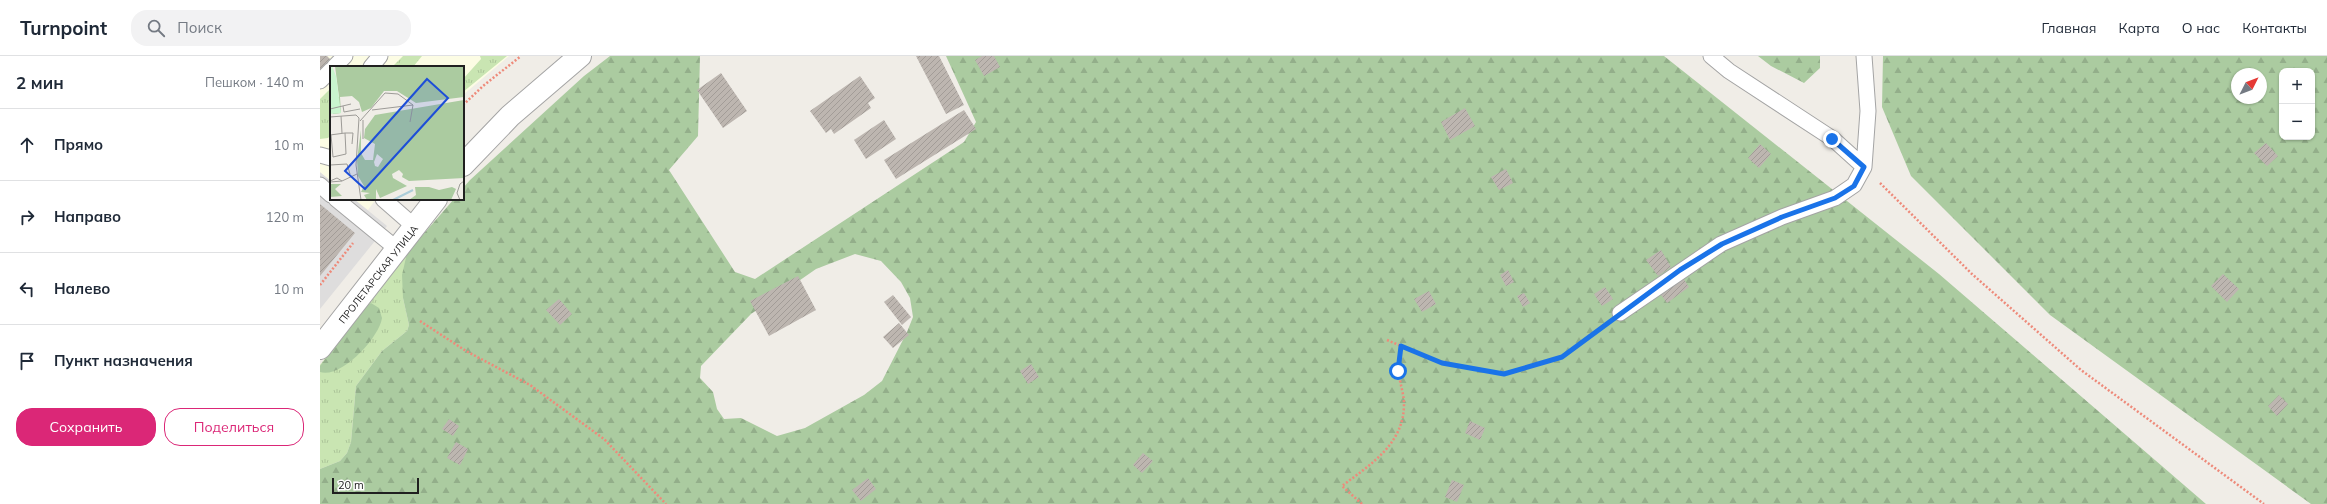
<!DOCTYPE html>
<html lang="ru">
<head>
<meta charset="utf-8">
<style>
  :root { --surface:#fff; --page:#f2f2f3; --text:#1f2937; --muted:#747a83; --line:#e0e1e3; --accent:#db2777 }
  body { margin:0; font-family:Mulish,sans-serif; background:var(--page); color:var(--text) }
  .controls { position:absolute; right:12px; top:12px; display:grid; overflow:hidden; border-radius:8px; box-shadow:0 1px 3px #0004 }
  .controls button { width:36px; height:36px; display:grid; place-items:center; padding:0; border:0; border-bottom:1px solid var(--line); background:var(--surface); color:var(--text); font:20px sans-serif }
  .compass { position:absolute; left:1911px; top:12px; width:36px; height:36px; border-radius:50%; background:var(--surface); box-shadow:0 1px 3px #0004; rotate:48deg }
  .scale { position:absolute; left:12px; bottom:10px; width:87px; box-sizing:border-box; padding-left:4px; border:2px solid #202020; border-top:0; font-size:11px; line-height:14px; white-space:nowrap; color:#202020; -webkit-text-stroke:3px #fff; paint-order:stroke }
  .stop { position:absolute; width:12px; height:12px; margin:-9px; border:3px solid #1a73e8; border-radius:50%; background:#fff }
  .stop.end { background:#1a73e8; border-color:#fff; box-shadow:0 1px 4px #0008 }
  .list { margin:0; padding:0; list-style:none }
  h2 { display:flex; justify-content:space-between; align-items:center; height:52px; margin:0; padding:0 16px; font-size:17px }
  h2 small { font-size:13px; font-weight:400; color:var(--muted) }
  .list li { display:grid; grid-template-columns:26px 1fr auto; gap:12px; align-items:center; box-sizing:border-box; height:72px; padding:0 16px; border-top:1px solid var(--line) }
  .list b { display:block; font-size:15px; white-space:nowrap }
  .list em { font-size:13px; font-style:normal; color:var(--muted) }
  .actions { display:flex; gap:8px; padding:12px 16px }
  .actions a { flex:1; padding:9px 0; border:1px solid var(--accent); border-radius:16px; text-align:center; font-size:14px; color:var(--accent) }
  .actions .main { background:var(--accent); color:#fff }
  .icon { flex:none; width:22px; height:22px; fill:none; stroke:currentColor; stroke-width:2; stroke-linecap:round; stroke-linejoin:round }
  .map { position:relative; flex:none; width:2007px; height:448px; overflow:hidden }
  header { display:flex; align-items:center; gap:24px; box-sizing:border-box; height:56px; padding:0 20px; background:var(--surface); border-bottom:1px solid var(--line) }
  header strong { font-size:19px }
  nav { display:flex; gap:22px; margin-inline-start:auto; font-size:14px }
  .search { width:280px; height:36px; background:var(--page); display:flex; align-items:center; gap:10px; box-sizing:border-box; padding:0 14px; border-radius:16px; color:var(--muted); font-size:15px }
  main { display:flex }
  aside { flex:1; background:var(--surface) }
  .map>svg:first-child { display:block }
  .residential { fill:#dedddd }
  .education { fill:#fcfce4 }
  .grass { fill:url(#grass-tufts) }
  .forest { fill:url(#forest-firs); fill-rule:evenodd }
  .building { fill:url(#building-hatch) }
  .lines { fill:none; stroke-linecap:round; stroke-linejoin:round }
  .lane-casing { stroke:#a4a4a4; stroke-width:17 }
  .street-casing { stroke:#a4a4a4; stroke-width:24 }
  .path { stroke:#ee8a7a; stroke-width:2.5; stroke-dasharray:2 2; stroke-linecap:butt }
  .lane { stroke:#fff; stroke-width:15 }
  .street { stroke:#fff; stroke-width:22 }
  .route { stroke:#1a73e8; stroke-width:5 }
  .labels { text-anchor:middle; stroke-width:3.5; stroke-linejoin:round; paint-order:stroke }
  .street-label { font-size:10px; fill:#202020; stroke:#fff }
  .inset-river { fill:none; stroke:#accdd9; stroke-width:2 }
  .inset-road { fill:none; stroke:#9d9b97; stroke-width:1 }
  .view { fill:#1d4ed8; fill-opacity:0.15; stroke:#1d4ed8; stroke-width:2 }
  .inset-edge { fill:none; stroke:#202020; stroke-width:2 }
</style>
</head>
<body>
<header>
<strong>Turnpoint</strong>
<div class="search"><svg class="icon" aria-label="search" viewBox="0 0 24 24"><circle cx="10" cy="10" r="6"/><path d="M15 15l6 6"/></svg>Поиск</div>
<nav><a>Главная</a><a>Карта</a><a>О нас</a><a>Контакты</a></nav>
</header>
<main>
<aside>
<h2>2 мин<small>Пешком · 140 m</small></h2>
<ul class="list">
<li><svg class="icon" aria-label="ahead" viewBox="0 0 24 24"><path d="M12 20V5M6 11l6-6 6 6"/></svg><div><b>Прямо</b></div><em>10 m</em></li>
<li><svg class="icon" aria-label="right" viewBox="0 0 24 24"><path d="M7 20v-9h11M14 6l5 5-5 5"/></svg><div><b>Направо</b></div><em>120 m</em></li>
<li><svg class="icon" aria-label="left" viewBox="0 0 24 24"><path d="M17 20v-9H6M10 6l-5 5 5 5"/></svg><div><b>Налево</b></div><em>10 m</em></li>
<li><svg class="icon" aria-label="arrive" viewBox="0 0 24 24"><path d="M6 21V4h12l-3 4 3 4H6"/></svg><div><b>Пункт назначения</b></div></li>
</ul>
<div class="actions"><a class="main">Сохранить</a><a>Поделиться</a></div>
</aside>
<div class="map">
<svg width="2007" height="448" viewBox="0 0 2007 448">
  <defs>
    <pattern id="grass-tufts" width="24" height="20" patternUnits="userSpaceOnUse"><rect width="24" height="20" fill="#c9e5b2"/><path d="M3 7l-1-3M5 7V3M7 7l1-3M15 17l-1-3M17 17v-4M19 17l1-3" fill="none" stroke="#acc499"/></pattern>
    <pattern id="forest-firs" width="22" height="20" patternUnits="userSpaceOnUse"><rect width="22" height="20" fill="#abcba0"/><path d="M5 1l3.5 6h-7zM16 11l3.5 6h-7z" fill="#93ae8a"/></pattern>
    <pattern id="building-hatch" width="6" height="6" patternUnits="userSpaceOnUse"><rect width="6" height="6" fill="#bdb6b0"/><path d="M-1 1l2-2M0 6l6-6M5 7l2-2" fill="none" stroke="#a29c97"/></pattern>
  </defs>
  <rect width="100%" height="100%" fill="#f0ede7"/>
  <path class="residential" d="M0,116L11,125V143H34L67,170L0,253Z"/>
  <path class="education" d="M0,0H189L143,39V11H11V125L0,116Z
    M34,143H56L48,154Z"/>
  <path class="grass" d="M83,0H102L93,11H72Z
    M160,0H187L143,36V23L161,3Z
    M11,32V79L8,82L0,83V43Z
    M87,197L83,242L89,269L87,275L62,295L36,330L31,386L27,397L20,405L0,413V309Z"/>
  <path class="forest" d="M290,0H380L378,80L349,114L415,216L435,223L644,86L656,66L626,0H1344L1619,218L1886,448H0V413L20,405L27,397L31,386L36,330L62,295L87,275L89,269L83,242L82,219L87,197L134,143H143V132L150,124L264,20ZM535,198L561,205L581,226L590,242L593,261L587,276L562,325L544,339L485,372L457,380L421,362L404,363L397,353L393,336L380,322L381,310L431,258L496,213Z
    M1438,0H1500V12L1484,27L1451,10Z
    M1563,0H2007V448H1991L1730,259L1591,120L1562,51ZM1962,15H1992V81H1962ZM1917,18H1941V42H1917Z
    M51,247L59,252L62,262C59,282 21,323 0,316V310L46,250Z"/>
  <path class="building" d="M0,0H7L18,11L0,28Z
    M596,0H619L644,49L626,58Z
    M662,0H674L680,11L664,20L655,4Z
    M401,17L427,55L403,72L377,34Z
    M540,20L555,42L548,47L551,52L514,78L511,73L506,77L490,55Z
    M1145,52L1155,70L1130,84L1121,66Z
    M644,54L656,73L576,123L564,104Z
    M564,64L576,83L546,103L534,84Z
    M1946,87L1958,100L1947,110L1934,97Z
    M1440,88L1451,98L1439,112L1428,102Z
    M1186,113L1193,127L1179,134L1171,121Z
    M0,148L35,177L0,220Z
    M1341,194L1351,211L1338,220L1326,204Z
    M1188,214L1194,226L1186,230L1180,219Z
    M1903,218L1919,233L1907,246L1891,230Z
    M478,220L496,254L449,280L430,245Z
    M1363,222L1369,231L1347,247L1341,239Z
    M1285,231L1293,243L1282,250L1274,238Z
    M1109,235L1116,248L1102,256L1094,243Z
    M1204,237L1210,247L1203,251L1197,240Z
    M573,239L591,261L582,269L564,246Z
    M239,243L252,258L240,269L226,254Z
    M579,267L589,279L573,292L563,281Z
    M711,308L719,321L708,328L700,315Z
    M1959,339L1968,348L1957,360L1948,350Z
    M129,363L139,370L133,380L122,373Z
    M1150,365L1165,372L1160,384L1145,377Z
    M136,386L148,393L140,409L127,402Z
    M823,397L833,405L822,417L813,409Z
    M548,422L556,433L541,445L532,434Z
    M1132,424L1144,429L1137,446L1125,441Z"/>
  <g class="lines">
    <g class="lane-casing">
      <path id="lane" d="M1391,0L1409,15L1513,83L1544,111
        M14,11L25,0
        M51,11L60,0
        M0,25L11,14
        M0,99L11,102
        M0,129L11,139
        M16,143L77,193
        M63,143L95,171
        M1300,257L1401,188L1462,161L1515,142L1534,129L1544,111L1548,55L1544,0"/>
    </g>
    <g class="street-casing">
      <path id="street" d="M143,109L190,60L260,0
        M0,292L116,143"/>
    </g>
    <path class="path" d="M143,49L163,30L201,0
      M1560,127L1652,218L1761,314L1944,448
      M0,229L33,187
      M100,265L146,295L210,329L284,383L346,448
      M1067,284L1122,307L1184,318L1242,301L1282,270
      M1042,448L1022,430C1051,408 1084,388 1084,348C1084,337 1079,326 1079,315C1078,307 1080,298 1081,290"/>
    <use href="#lane" class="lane"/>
    <use href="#street" class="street"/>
  </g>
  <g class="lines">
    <path class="route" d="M1078,315L1081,290L1122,307L1184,318L1242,301L1360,214L1402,188L1462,161L1515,142L1534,130L1544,111L1512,83"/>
  </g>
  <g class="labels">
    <g class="street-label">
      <text transform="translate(58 218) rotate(-52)" y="4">ПРОЛЕТАРСКАЯ УЛИЦА</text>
    </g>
  </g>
  <g transform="translate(10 10)">
    <rect width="134" height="134" fill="#f0ede7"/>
    <path d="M5,0H134V31L86,37L67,25H54L41,42L32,46L29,36L22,30L10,31L11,47L3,48L0,34L9,31ZM134,34V112L79,115L72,111L73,108L69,104L62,108L63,112L77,120L50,132L46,123V134H53H37L34,129L40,127L31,126L34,120L28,110L27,94L31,64V87L35,94H43L45,78L34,72L35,63L45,49ZM47,88L53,93L48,101L45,100L44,96ZM0,118H11L5,123L12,130L0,131ZM85,121H99L109,124L122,121L126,123L121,134H79L86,129Z" fill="#abcba0" fill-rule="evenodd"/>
    <path d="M0,0H2L6,10L11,47L0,48Z" fill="#c9f5ce"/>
    <path class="inset-river" d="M63,134L83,124"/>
    <path class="inset-road" d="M13,40L14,46L30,43M0,43L21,38M42,44L83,39M11,50L12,67M0,51L26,49L29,52L26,99L31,134M30,55L55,27L68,28L83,39M80,56L83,39M15,67H23L22,78M0,69L15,67L16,88L3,91L1,69M33,73V54M0,99L17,98L20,108M0,115L7,112L12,115L0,116M12,115L27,108M130,134L127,127L130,118L134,115"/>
    <path class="view" d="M97,13L118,32L35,123L15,105Z"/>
    <rect width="134" height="134" class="inset-edge"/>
  </g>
</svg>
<div class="controls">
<button>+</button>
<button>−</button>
</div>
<svg class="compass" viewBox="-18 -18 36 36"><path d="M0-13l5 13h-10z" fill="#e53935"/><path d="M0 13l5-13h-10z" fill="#747a83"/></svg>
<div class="scale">20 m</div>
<div class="stop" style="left:1078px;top:315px"></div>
<div class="stop end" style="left:1512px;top:83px"></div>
</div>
</main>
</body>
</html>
